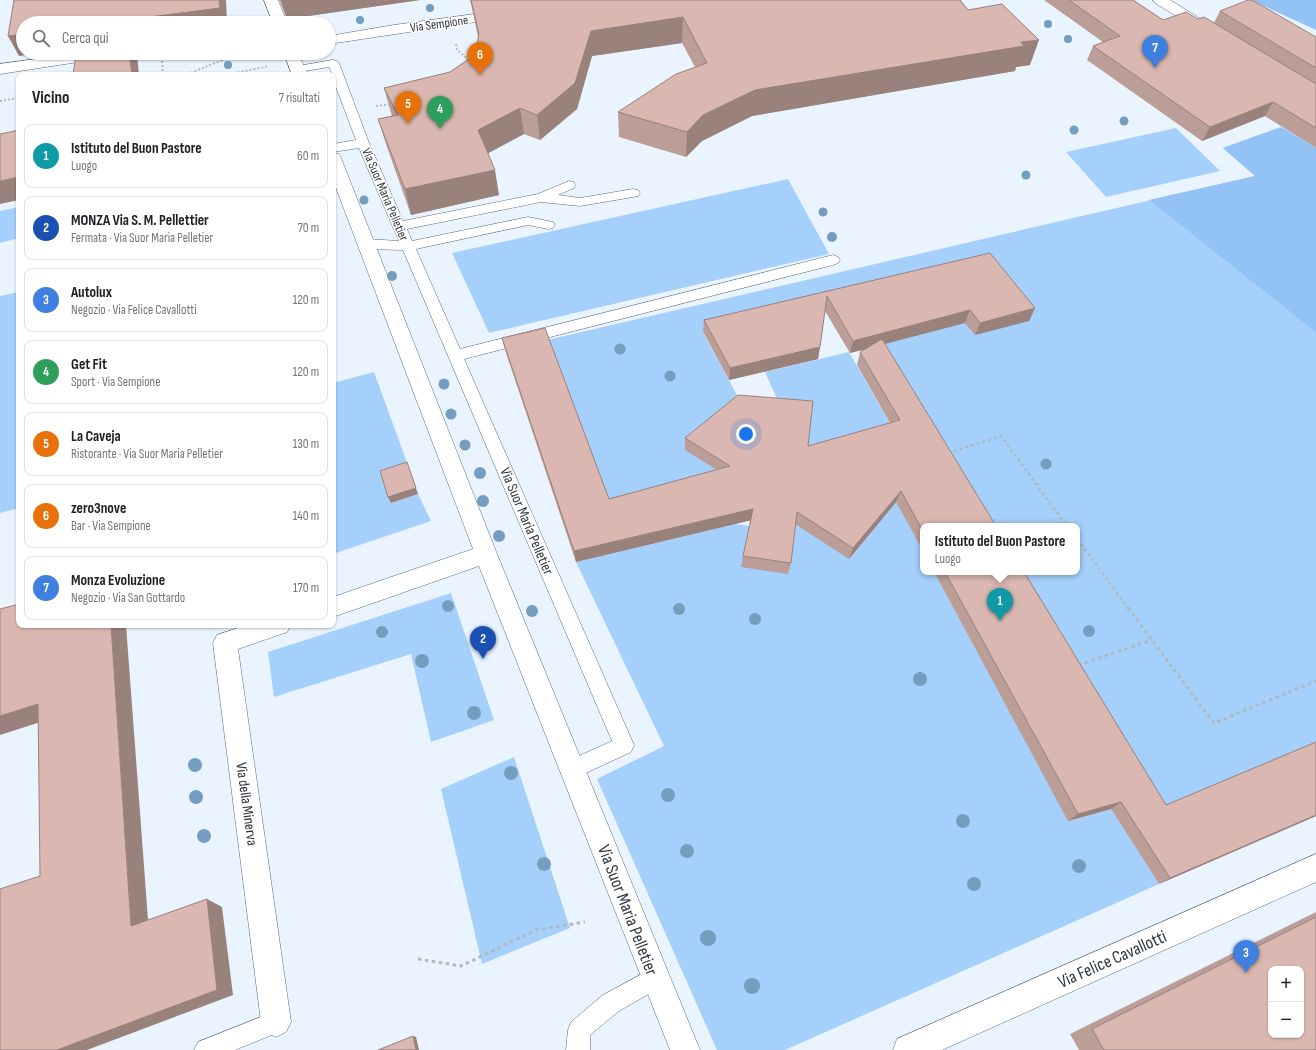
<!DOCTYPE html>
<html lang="it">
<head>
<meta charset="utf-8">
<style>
  :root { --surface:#fff; --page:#f2f2f2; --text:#202124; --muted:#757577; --line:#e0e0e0; --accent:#0b8043 }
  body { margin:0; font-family:"Sofia Sans Condensed",sans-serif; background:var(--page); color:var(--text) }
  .controls { position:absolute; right:12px; bottom:12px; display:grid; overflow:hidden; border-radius:8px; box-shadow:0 1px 3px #0004 }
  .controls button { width:36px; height:36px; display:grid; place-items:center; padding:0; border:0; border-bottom:1px solid var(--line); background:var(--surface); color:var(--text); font:20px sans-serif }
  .you { position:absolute; left:746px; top:434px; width:14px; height:14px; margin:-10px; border:3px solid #fff; border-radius:50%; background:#1a73e8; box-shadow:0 0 0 6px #1a73e833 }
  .badge { display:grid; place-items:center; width:26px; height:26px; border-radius:50%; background:var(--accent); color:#fff; font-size:13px; font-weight:700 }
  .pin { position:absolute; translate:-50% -33px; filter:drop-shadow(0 1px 2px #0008) }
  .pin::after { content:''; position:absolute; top:21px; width:14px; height:12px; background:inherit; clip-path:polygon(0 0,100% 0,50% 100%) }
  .popup { position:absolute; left:920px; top:523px; width:160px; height:52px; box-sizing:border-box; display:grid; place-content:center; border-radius:8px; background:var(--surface); filter:drop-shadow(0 1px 3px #0005); font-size:13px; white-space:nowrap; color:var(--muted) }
  .popup b { font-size:15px; color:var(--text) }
  .popup::after { content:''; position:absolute; left:50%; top:100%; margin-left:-8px; border:8px solid transparent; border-top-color:var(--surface) }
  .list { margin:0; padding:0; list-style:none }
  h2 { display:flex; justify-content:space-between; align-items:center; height:52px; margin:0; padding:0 16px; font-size:17px }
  h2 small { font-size:13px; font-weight:400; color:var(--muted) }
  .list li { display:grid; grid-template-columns:26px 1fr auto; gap:12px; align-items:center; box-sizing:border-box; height:64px; margin:0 8px 8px; padding:0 8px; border:1px solid var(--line); border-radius:8px }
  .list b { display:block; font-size:15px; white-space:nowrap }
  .list p { margin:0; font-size:13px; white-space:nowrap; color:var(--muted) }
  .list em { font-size:13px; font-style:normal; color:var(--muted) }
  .icon { flex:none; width:22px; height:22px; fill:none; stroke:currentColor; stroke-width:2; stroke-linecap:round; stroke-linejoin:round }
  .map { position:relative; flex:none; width:1316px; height:1050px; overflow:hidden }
  .search { position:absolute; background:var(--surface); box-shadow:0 1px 3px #0004; left:16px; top:16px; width:320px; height:44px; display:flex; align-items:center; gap:10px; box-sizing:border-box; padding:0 14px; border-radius:22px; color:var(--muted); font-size:15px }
  .panel { position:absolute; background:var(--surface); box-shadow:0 1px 3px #0004; left:16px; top:72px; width:320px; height:556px; border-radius:8px }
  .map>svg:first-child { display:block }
  .green { fill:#a5d0fb }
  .forest { fill:#93c3f4 }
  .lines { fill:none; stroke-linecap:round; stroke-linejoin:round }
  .service-casing { stroke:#55697e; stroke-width:1 }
  .minor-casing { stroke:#55697e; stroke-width:1 }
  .tertiary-casing { stroke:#55697e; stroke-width:1 }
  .path-far2 { stroke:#afb9c3; stroke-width:2; stroke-dasharray:2 2; stroke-linecap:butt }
  .path-far1 { stroke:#afb9c3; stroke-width:2.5; stroke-dasharray:3 3; stroke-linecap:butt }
  .path { stroke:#afb9c3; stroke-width:3; stroke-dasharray:3.5 3.5; stroke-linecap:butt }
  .service { fill:#fff; fill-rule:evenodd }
  .minor { fill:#fff; fill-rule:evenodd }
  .tertiary { fill:#fff; fill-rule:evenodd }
  .tree { fill:#749dbf }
  .wall { fill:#bb9e98 }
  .shaded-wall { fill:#99817c }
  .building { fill:#dab8b1; stroke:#99817c; fill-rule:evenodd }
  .labels { text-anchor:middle; stroke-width:3; stroke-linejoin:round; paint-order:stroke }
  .far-street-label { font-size:13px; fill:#2f3842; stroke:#fff }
  .street-label { font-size:15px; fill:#2f3842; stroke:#fff }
  .near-street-label { font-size:18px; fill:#2f3842; stroke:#fff }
</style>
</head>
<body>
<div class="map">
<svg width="1316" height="1050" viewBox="0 0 1316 1050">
  <rect width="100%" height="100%" fill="#eaf4fe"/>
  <path class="green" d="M1281,127L1316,148V745L1155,812L1010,572H1077V526H983L876,346L965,323L985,266L703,333L744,408L778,401L765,372L849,352L895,432L721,473L610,511L547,340L1255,176L1223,148Z
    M1176,128L1220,171L1106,197L1066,152Z
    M788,179L829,254L489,333L452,253Z
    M19,207V238L0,243V211Z
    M19,292V508L0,513V296Z
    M374,372L409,468L383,477L391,503L418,494L431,521L333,554V383Z
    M886,483L923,551V572H934L1069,821L1111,809L1159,884L785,1050H717L597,779L664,746L576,562L735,524L750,526L794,523Z
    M451,593L494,720L431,742L411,654L274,697L268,652Z
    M514,757L570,928L482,964L441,789Z"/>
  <path class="forest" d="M1251,0H1316V30Z
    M1281,127L1316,148V332L1149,200L1255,176L1223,148Z"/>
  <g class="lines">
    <g class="service-casing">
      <path id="service" d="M333,60L337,61L339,63L369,143L403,221L538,194L569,181L574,182L575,185L574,188L558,195L580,198L633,189L638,190L640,193L638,196L633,197L580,206L541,202L407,229L412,241L528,217L553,222L555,225L553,228L548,229L528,225L416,249L460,349L833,255L838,257L840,260L838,263L833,265L464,359L634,745L631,752L573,779L566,776L563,769L566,762L612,741L403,250L366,249L361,247L359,244L361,241L366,239L399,241L359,148L333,152V144L356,140L333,79V75L329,67L298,72L294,71L292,69L294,67L298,66Z
        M655,967L663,970L666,978L663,986L619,1011L590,1035V1050H566L568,1030L571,1022L603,995Z
        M276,1011L284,1014L287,1022L284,1030L235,1050H194L198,1042Z"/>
    </g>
    <g class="minor-casing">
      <path id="minor" d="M264,0H278L287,23H273Z
        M1153,0H1170L1212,26L1214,29L1212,32L1207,33L1202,32L1155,3Z
        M504,10L509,11L511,14L509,17L329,44V36L394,25Z
        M80,53H118L116,56L111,57L0,74V64Z
        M284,53H298L308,75H292Z
        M333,153L339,154L341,158L497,554L700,1050H670L479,566L333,617V597L473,549L333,180Z
        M247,625H291L287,632L238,649L291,1022L286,1032L276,1037L266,1032L261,1022L213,643L217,635Z"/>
    </g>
    <g class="tertiary-casing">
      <path id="tertiary" d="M1316,854V882L942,1050H893L897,1039Z"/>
    </g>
    <path class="path-far2" d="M456,44L457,50L467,58L471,59
      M162,61L163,75
      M179,75L188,74L240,53
      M226,75L269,66
      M0,101L19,98
      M376,106L391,104"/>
    <path class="path-far1" d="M948,453L1001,436L1067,526
      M1077,539L1129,609"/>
    <path class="path" d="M1128,608L1214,723L1316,681
      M1078,665L1152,640
      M418,959L461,966L536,930L585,922"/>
    <use href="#service" class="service"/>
    <use href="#minor" class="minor"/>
    <use href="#tertiary" class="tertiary"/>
  </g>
  <g class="tree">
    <circle cx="430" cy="8" r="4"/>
    <circle cx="360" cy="20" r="4"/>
    <circle cx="1048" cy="24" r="4"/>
    <circle cx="1068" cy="39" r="4"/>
    <circle cx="228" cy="65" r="4"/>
    <circle cx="1124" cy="121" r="4.5"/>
    <circle cx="1074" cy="130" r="4.5"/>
    <circle cx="1026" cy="175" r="4.5"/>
    <circle cx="364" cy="200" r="4.5"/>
    <circle cx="823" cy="212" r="4.5"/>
    <circle cx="832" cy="237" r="5"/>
    <circle cx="392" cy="276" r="5"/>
    <circle cx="620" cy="349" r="5.5"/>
    <circle cx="670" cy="376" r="5.5"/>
    <circle cx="444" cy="384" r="5.5"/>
    <circle cx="451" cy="414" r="5.5"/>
    <circle cx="465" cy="445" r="5.5"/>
    <circle cx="1046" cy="464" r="5.5"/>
    <circle cx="480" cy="473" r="6"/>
    <circle cx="483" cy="501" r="6"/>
    <circle cx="499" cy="536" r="6"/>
    <circle cx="448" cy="606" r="6"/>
    <circle cx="679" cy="609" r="6"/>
    <circle cx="532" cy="611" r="6"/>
    <circle cx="755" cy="619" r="6"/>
    <circle cx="1089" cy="631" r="6"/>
    <circle cx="382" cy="632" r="6"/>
    <circle cx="422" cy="661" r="7"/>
    <circle cx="920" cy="679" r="7"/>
    <circle cx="474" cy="713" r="7"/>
    <circle cx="195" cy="765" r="7"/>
    <circle cx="511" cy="773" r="7"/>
    <circle cx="668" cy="795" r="7"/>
    <circle cx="196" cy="797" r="7"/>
    <circle cx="963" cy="821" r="7"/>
    <circle cx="204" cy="836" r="7"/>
    <circle cx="687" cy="851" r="7"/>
    <circle cx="544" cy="864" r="7"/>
    <circle cx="1079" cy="866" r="7"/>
    <circle cx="974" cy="884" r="7"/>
    <circle cx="708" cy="938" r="8"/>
    <circle cx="752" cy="986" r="8"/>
  </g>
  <path class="wall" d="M279,0H420L287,19Z
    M470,0H960L968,10L1030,65L1016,67L1015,71L752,116L702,141L686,157L619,137L618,112L695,67L682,43L592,56L577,109L540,140L524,134L488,153L499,195L411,215L386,144L378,119L392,116L391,113L384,88L450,72L466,61L476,49L478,37L473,13Z
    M1044,0H1133L1163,20L1198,19L1214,23L1220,11L1316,37V148L1265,116L1202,141L1087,60L1093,46L1103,42Z
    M990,253L1035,308L1029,321L975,335L965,323L885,344L923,526V551L896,502L849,559L795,524L791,563L788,574L741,567L743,556L751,520L576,562L505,350L502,338L609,499L717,470L685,450V438L808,446L890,423L857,365L860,352L865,349L850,353L825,311L820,347L818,359L729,380L703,332L704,320Z
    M934,572H1024L1166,805L1316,816L1159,884L1111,809L1068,821Z
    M1316,912V1050H1079L1070,1034Z"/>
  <path class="shaded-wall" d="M219,0H226L227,23H126V20Z
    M281,0H420L287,19Z
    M683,17L682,43L592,56L577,109L540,140L537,115L591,31Z
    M23,34V53H42L19,56L8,36Z
    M1039,40L1030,65L1016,67L1015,71L752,116L702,141L686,157L687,132L703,115L755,90L1021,42Z
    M129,53H137L139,75H132Z
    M1273,102L1265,116L1202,141L1210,127Z
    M520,108L524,134L483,156L478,130Z
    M495,170L499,195L411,215L405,189Z
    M19,177V200L0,204V181Z
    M1035,308L1029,321L975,335L980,323Z
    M970,310L965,323L850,353L853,341Z
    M820,347L818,359L729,380L730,368Z
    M407,462L418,494L391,503L388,497Z
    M901,491L896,502L849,559L853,548Z
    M753,509L752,520L576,562L574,551Z
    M111,625H126L149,933L131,926Z
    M38,704L56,717L0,735V716Z
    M1121,802L1111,809L1068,821L1078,814Z
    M1316,815V816L1159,884L1170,878Z
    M207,899L222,907L233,995L87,1050H57Z
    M413,1036L416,1037L419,1050H416Z"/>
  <path class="building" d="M14,0H219L220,8L126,20V23H23V34L8,36Z
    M471,0H960L968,10L1002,4L1039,40L1021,42L1024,46L755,90L703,115L687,132L618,112L676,74L707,63L683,17L591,31L575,83L537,115L520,108L478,130L495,170L405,189L378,119L398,115L384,88L450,72L466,61L476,49L479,34Z
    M1069,0H1133L1163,20L1186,12L1198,19L1204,17L1316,84V128L1273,102L1210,127L1093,46L1120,36Z
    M1248,0H1252L1316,37V68L1220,11Z
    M76,53H129L132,75H73Z
    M19,130V177L0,181V134Z
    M990,253L1035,308L980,323L970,310L853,341L827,296L820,347L730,368L704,320Z
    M545,328L609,499L730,466L685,438L738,395L813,401L808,446L900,420L860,352L882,339L996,526H923V531L901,491L853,548L797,512L791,563L743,556L753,509L574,551L502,338Z
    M407,462L416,488L388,497L380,471Z
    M945,572H1024L1166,805L1316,742V815L1170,878L1121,802L1078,814Z
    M19,604V625H111L131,926L207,899L217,990L57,1050H0V889L40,876L38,704L0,716V609Z
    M1316,917V1050H1104L1092,1029ZM1271,969H1301V1035H1271Z
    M413,1036L416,1050H378Z"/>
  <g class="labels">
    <g class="far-street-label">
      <text transform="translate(439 23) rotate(-8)" y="5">Via Sempione</text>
      <text transform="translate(386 194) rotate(67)" y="5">Via Suor Maria Pelletier</text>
    </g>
    <g class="street-label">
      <text transform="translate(527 521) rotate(67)" y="5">Via Suor Maria Pelletier</text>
      <text transform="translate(247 804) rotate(82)" y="5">Via della Minerva</text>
    </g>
    <g class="near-street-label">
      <text transform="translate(628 910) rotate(69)" y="6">Via Suor Maria Pelletier</text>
      <text transform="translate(1112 959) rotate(-24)" y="6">Via Felice Cavallotti</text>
    </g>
  </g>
</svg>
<div class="controls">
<button>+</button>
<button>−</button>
</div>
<div class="you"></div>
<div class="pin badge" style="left:1000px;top:621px;background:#0f9aa8">1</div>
<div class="popup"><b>Istituto del Buon Pastore</b>Luogo</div>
<div class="pin badge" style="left:483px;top:659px;background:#1a4fb4">2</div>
<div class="pin badge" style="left:1246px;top:973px;background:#3f7fe0">3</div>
<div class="pin badge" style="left:440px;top:129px;background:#2e9e5b">4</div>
<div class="pin badge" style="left:408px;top:124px;background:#e8710a">5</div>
<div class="pin badge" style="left:480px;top:75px;background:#e8710a">6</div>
<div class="pin badge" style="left:1155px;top:68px;background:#3f7fe0">7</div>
<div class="search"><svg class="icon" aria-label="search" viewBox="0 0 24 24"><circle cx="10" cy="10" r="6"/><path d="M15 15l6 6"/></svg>Cerca qui</div>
<section class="panel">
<h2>Vicino<small>7 risultati</small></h2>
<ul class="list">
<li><span class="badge" style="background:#0f9aa8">1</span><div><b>Istituto del Buon Pastore</b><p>Luogo</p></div><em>60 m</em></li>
<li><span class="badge" style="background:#1a4fb4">2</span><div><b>MONZA Via S. M. Pellettier</b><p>Fermata · Via Suor Maria Pelletier</p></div><em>70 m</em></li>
<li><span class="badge" style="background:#3f7fe0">3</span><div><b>Autolux</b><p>Negozio · Via Felice Cavallotti</p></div><em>120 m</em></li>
<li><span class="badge" style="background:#2e9e5b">4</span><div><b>Get Fit</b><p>Sport · Via Sempione</p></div><em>120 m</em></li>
<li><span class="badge" style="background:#e8710a">5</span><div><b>La Caveja</b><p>Ristorante · Via Suor Maria Pelletier</p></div><em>130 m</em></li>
<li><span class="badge" style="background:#e8710a">6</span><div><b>zero3nove</b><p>Bar · Via Sempione</p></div><em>140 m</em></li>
<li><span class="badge" style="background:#3f7fe0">7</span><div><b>Monza Evoluzione</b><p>Negozio · Via San Gottardo</p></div><em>170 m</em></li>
</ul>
</section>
</div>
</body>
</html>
